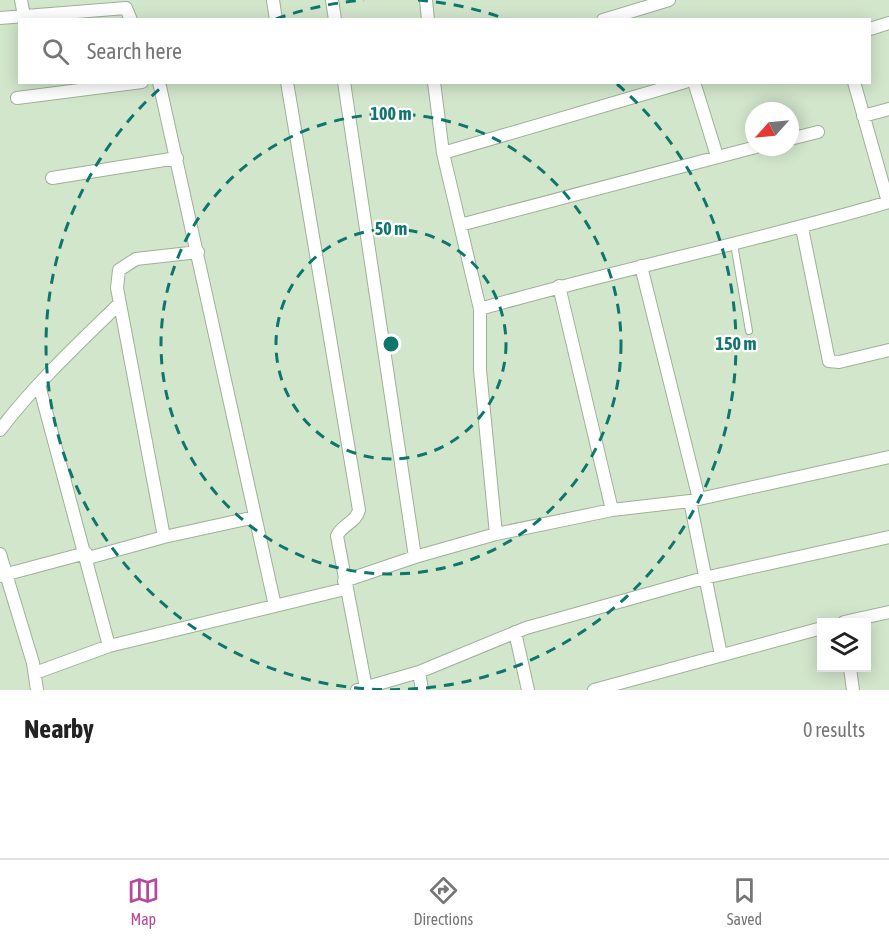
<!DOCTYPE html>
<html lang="en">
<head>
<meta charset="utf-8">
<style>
  :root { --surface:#fff; --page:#f2f2f2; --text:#222; --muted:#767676; --line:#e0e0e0; --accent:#b9469f }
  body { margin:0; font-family:"Asap Condensed",sans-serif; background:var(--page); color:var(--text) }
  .controls { position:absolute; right:18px; bottom:18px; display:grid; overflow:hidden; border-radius:0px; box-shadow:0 3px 15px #0003 }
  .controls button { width:54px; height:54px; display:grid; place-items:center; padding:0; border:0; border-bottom:2px solid var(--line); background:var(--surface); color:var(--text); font:30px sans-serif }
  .compass { position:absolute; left:745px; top:102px; width:54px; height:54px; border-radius:50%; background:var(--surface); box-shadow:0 3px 15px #0003; rotate:243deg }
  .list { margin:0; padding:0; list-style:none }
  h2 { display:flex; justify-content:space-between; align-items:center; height:78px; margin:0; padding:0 24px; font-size:26px }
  h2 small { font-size:20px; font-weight:400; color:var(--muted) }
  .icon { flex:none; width:33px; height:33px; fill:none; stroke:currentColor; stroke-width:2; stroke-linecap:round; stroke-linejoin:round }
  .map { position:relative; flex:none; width:889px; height:690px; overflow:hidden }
  .search { position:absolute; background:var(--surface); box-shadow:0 3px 15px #0003; left:18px; right:18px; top:18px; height:66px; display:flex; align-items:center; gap:15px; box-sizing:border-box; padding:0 21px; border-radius:0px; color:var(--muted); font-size:22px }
  .sheet { height:168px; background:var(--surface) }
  nav { display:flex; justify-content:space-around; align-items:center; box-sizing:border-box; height:84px; border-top:2px solid var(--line); background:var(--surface); font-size:16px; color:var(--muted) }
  nav a { display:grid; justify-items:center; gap:3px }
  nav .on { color:var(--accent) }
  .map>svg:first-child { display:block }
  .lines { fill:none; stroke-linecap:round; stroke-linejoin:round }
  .service-casing { stroke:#9eb198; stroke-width:8 }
  .minor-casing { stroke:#9eb198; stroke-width:14 }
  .service { stroke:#fff; stroke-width:6 }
  .minor { stroke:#fff; stroke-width:12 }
  .ring { fill:none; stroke:#0f766e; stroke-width:3; stroke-dasharray:10 8 }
  .centre { fill:#0f766e; stroke:#fff; stroke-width:3 }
  .ring-label { font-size:18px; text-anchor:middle; font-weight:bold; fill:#0f766e; stroke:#fff; stroke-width:4.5; stroke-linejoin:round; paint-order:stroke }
</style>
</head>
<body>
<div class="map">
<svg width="889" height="690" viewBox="0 0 889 690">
  <rect width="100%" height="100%" fill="#d2e6cc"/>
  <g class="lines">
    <g class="service-casing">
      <path id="service" d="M734,244L749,331"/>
    </g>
    <g class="minor-casing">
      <path id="minor" d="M21,0L24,16
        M273,0L276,20
        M332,0L335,20
        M426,0L428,20
        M0,18L126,8L131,20
        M603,20L669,0
        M870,29L889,23
        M159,82L275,606
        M287,82L359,510C356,523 342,524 337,536L366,688
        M434,82L443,153
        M685,82L443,153L480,309C615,270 754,242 889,202
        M694,82L717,156
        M854,82L888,202
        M17,98L142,82
        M863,116L889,109
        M790,139L818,132
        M52,178L177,158
        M460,225L756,147
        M802,228L829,361L839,362L889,350
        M641,266L699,499
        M559,286L612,510
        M480,309V370L496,534L612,510L690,501L889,457
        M39,385L109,646L345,589
        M0,430C35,384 78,344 120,303
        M690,501L721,655
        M164,537L255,517
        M0,554L33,663L37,690
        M415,557L496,534
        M88,558L164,537L117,288L119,270L136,259L198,252
        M0,576L86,553
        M344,581L415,557L344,82
        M844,622L889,612
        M515,632L528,690
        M850,668L853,690
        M419,672L526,628L704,578L889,537
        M35,673L109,646
        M357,690L419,672L422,690
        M594,690L822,628"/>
    </g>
    <use href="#service" class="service"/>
    <use href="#minor" class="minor"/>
  </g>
  <g class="ring">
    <circle cx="391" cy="344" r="115"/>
    <circle cx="391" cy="344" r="230"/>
    <path d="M276 19A345 345 0 0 1 364 0M418 0A345 345 0 0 1 506 19M617 84A345 345 0 1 1 165 84"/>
  </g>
  <circle cx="391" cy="344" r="9" class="centre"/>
  <g class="ring-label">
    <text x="391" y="120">100 m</text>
    <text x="391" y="235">50 m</text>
    <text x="736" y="350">150 m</text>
  </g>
</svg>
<div class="controls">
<button><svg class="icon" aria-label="layers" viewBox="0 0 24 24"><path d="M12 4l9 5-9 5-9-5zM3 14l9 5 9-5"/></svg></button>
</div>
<svg class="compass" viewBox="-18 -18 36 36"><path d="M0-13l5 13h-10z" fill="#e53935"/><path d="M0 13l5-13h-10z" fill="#767676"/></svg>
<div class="search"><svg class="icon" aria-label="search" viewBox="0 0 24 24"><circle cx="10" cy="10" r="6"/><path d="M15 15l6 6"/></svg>Search here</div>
</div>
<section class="sheet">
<h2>Nearby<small>0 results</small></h2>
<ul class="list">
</ul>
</section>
<nav>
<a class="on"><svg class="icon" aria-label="map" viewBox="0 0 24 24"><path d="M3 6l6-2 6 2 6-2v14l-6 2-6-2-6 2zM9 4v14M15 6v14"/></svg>Map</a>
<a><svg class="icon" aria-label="directions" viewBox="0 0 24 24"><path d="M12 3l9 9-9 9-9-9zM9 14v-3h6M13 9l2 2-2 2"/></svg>Directions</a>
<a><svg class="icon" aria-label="saved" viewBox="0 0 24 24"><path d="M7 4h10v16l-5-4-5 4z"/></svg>Saved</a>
</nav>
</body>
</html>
